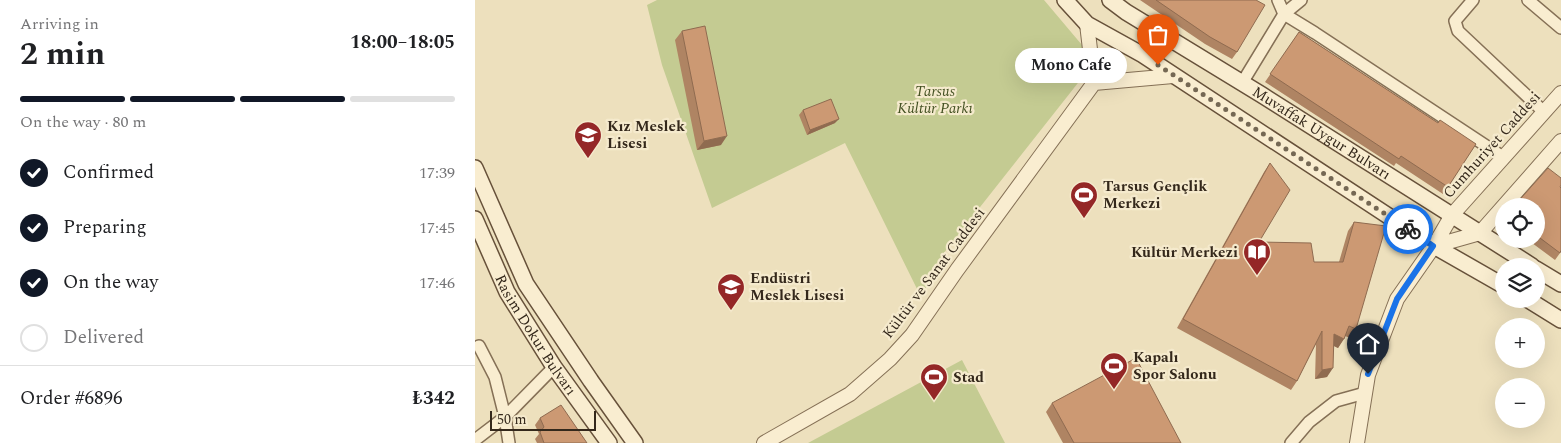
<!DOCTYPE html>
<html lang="en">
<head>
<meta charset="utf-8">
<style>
  :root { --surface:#fff; --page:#f2f2f2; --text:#202124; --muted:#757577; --line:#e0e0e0; --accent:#111827 }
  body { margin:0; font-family:Spectral,serif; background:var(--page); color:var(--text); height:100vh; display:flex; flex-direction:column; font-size:19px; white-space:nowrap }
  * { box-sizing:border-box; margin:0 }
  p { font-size:16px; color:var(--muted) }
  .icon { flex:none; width:28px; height:28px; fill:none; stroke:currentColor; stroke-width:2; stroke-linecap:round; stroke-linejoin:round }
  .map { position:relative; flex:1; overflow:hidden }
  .details { display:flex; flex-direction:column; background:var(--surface); width:475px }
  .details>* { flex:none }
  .controls { position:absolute; left:1020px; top:198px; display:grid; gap:10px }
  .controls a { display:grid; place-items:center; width:50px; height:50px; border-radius:50%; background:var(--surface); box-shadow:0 5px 20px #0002; font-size:25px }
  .scale { position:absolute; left:15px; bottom:12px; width:106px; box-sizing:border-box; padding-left:5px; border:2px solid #34281b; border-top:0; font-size:14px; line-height:18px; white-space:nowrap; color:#34281b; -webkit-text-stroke:4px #f5eacd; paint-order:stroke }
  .pin { position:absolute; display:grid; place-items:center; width:42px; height:42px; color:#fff; margin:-51px -21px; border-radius:50% 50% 50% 0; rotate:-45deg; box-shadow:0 0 5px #0007 }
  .pin .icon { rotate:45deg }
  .courier { position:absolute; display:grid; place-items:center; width:50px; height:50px; margin:-25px; border:4px solid #1a73e8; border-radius:50%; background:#fff; color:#222; box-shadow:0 1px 6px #0007 }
  .bubble { position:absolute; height:35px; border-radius:18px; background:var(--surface); box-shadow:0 5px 20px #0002; font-size:16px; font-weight:700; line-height:35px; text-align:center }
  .overview em { font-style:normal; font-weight:700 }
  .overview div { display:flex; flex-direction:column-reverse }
  .overview { display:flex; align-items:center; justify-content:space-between; height:85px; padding:0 20px }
  h1 { font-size:32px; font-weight:700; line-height:38px }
  .bar { display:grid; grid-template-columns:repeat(4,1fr); gap:8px 5px; align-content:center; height:60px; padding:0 20px }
  .bar i { height:6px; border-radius:4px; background:var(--line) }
  .bar .active { background:var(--accent) }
  .bar p { grid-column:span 4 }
  .line { display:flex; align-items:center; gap:12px; padding:0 20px; border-top:1px solid var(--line) }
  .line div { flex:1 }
  ol { padding:0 20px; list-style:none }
  li { display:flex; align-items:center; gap:15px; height:55px }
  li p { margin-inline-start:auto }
  li .icon { padding:5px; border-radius:50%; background:var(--accent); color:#fff; stroke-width:4 }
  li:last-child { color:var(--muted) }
  li i { width:28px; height:28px; border:2px solid var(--line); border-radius:50% }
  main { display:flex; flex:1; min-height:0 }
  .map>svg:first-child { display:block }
  .green { fill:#c4cb92 }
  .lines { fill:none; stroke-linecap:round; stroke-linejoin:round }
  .minor-casing { stroke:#857056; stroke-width:14 }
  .tertiary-casing { stroke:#857056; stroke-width:16 }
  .secondary-casing { stroke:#67513a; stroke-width:18 }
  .minor { stroke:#f9edd0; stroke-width:11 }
  .tertiary { stroke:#f9edd0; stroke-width:14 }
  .secondary { stroke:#f9edd0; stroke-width:15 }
  .wall { fill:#af8463 }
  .shaded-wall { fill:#8f6b50 }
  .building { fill:#cc9973; stroke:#8f6b50 }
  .done { stroke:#756854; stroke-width:5; stroke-dasharray:0 9 }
  .route { stroke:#1a73e8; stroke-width:6 }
  .labels { text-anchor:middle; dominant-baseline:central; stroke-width:4.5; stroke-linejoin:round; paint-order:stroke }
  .park-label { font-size:15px; font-style:italic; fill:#445122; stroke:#f5eacd }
  .poi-label { font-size:15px; font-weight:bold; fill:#34281b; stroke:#f5eacd; text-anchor:start }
  .street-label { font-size:15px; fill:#34281b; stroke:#f5eacd }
</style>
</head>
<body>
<main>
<section class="details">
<div class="overview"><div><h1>2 min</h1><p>Arriving in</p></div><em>18:00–18:05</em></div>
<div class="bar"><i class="active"></i><i class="active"></i><i class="active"></i><i></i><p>On the way · 80 m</p></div>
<ol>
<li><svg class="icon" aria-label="check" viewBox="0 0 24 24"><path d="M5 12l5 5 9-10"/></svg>Confirmed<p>17:39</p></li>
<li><svg class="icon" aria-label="check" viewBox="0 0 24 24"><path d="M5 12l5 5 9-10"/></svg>Preparing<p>17:45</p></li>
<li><svg class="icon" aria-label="check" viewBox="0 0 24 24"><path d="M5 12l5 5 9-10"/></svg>On the way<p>17:46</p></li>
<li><i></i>Delivered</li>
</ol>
<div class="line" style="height:65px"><div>Order #6896</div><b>₺342</b></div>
</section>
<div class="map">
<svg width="1086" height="443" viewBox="0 0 1086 443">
  <rect width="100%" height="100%" fill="#ede0bd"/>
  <path class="green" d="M 182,0 L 569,0 L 607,45 L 610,74 L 468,254 L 446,297 L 370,143 L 237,208 L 187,65 L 172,5 Z
    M 487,360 L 530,443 L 333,443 Z"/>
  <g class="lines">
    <g class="minor-casing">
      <path id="minor" d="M 803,0 L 809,14 L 840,33 L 1028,157
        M 998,0 L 980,21 L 983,31 L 1069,112
        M 1053,0 L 1086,28
        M 767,83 L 809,14 L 826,0
        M 4,346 L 20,377 L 30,417 L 34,443
        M 0,440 L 30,417 L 79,367
        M 816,443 L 834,422 L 861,401 L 890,393"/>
    </g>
    <g class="tertiary-casing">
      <path id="tertiary" d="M 612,24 L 619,83
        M 619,83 L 698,76
        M 959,246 L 1005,233 L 1086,141
        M 289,443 L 375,394 L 415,359 L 437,335 L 482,270 L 619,83
        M 882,443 L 893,375 L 922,299 L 959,246 L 977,215 L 1086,93"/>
    </g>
    <g class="secondary-casing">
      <g id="secondary">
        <path d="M 590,0 L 612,24 L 668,55 L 959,246 L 1029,286"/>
        <path id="s1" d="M 635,0 L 651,12 L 787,95 L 1057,266"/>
        <path d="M 0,168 L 51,284 L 116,381 L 160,443"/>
        <path id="s2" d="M 0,219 L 32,292 L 79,367 L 134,443"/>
        <path d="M 1061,269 L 1086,284"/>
        <path d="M 1052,299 L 1086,320"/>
      </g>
    </g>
    <use href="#minor" class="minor"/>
    <use href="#tertiary" class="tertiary"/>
    <use href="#secondary" class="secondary"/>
  </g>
  <path class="wall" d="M 665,0 L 781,0 L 762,52 L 757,59 L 730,44 Z
    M 207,31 L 246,145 L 222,150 L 200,40 Z
    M 824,32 L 963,123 L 1001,144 L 968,194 L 921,163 L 919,166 L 790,82 Z
    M 328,110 L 360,123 L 332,135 L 324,115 Z
    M 795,163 L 784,242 L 839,262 L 864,262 L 873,231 L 879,222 L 881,329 L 875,338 L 870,336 L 863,348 L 859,346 L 852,377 L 840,379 L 841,344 L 822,381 L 816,390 L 702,328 L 789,172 Z
    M 1085,187 L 1085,253 L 1080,260 L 1053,240 L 1054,239 L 1061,239 L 1061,206 Z
    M 577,403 L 706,443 L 588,443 L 571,412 Z
    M 65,418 L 112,443 L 62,443 L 60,439 L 64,434 L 60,425 Z"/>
  <path class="shaded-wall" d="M 364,119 L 360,123 L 332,135 L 335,130 Z
    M 252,136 L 246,145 L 222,150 L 229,141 Z
    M 859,334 L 869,339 L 863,348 L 853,343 Z
    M 858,368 L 852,377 L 840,379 L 847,370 Z"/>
  <path class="building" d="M 681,0 L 781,0 L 790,5 L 762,52 L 735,37 Z
    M 230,26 L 252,136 L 229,141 L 207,31 Z
    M 824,32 L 963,123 L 965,120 L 1001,144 L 973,187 L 926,156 L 924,159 L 795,74 Z
    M 356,99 L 364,119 L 335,130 L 328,110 Z
    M 795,163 L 815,190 L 784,242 L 836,243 L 839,262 L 868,262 L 879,222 L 911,226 L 881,329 L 874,326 L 869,339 L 859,334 L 858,368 L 847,370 L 847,331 L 822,381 L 708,319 Z
    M 1073,168 L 1086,178 L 1086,185 L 1085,187 L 1086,188 L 1086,250 L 1085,253 L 1061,235 L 1061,206 L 1039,206 Z
    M 661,358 L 706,443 L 599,443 L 577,403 Z
    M 86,405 L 112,443 L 69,443 L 65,432 L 69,427 L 65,418 Z"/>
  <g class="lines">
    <path class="done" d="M 683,65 L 933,229"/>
    <path class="route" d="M 893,374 L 922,299 L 958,246 L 933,229"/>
  </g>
  <defs>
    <g id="school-pin" transform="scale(1.4375)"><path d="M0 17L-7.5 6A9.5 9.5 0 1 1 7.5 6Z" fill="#942727" stroke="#f5eacd"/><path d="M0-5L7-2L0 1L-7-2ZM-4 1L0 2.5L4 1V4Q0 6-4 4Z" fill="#fff"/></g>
    <g id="stadium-pin" transform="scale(1.4375)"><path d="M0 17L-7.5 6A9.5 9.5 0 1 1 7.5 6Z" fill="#942727" stroke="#f5eacd"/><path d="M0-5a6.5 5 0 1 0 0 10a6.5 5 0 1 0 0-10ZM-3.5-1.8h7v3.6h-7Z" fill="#fff"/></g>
    <g id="library-pin" transform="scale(1.4375)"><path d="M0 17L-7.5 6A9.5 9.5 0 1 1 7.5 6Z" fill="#942727" stroke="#f5eacd"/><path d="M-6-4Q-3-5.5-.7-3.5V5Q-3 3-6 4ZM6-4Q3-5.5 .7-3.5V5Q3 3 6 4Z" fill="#fff"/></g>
  </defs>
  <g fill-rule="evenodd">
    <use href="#school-pin" x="113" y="135"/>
    <use href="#stadium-pin" x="609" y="195"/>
    <use href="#library-pin" x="782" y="252"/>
    <use href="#school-pin" x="256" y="287"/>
    <use href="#stadium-pin" x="639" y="366"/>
    <use href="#stadium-pin" x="459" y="377"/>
  </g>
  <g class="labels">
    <g class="park-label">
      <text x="460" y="91">Tarsus<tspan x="460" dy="17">Kültür Parkı</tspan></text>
    </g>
    <g class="poi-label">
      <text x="132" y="126">Kız Meslek<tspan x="132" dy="17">Lisesi</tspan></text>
      <text x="628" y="186">Tarsus Gençlik<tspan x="628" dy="17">Merkezi</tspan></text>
      <text x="763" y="252" text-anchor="end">Kültür Merkezi</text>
      <text x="275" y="278">Endüstri<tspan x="275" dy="17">Meslek Lisesi</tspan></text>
      <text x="658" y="357">Kapalı<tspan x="658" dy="17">Spor Salonu</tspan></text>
      <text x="478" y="377">Stad</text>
    </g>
    <g class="street-label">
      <text stroke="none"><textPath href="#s1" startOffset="250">Muvaffak Uygur Bulvarı</textPath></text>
      <text transform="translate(1017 145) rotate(-48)">Cumhuriyet Caddesi</text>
      <text transform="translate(459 273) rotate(-53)">Kültür ve Sanat Caddesi</text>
      <text stroke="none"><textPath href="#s2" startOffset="131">Rasim Dokur Bulvarı</textPath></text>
    </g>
  </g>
</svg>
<div class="controls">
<a><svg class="icon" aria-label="locate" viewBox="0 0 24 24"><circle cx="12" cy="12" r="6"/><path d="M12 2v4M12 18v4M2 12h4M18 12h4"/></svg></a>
<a><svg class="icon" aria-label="layers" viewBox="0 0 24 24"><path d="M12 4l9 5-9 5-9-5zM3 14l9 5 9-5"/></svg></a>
<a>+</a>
<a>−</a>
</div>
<div class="scale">50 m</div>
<div class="pin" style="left:683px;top:65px;background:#ea580c"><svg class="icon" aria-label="bag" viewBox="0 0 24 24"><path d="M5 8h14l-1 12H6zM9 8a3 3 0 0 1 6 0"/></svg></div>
<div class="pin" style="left:893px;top:374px;background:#1f2937"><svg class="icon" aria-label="home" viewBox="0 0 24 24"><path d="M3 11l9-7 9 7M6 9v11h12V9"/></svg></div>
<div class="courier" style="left:933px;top:229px"><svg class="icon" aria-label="bike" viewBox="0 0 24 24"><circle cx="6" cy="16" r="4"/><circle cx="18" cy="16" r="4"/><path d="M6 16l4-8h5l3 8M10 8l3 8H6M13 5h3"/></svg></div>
<div class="bubble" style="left:540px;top:48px;width:112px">Mono Cafe</div>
</div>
</main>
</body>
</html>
